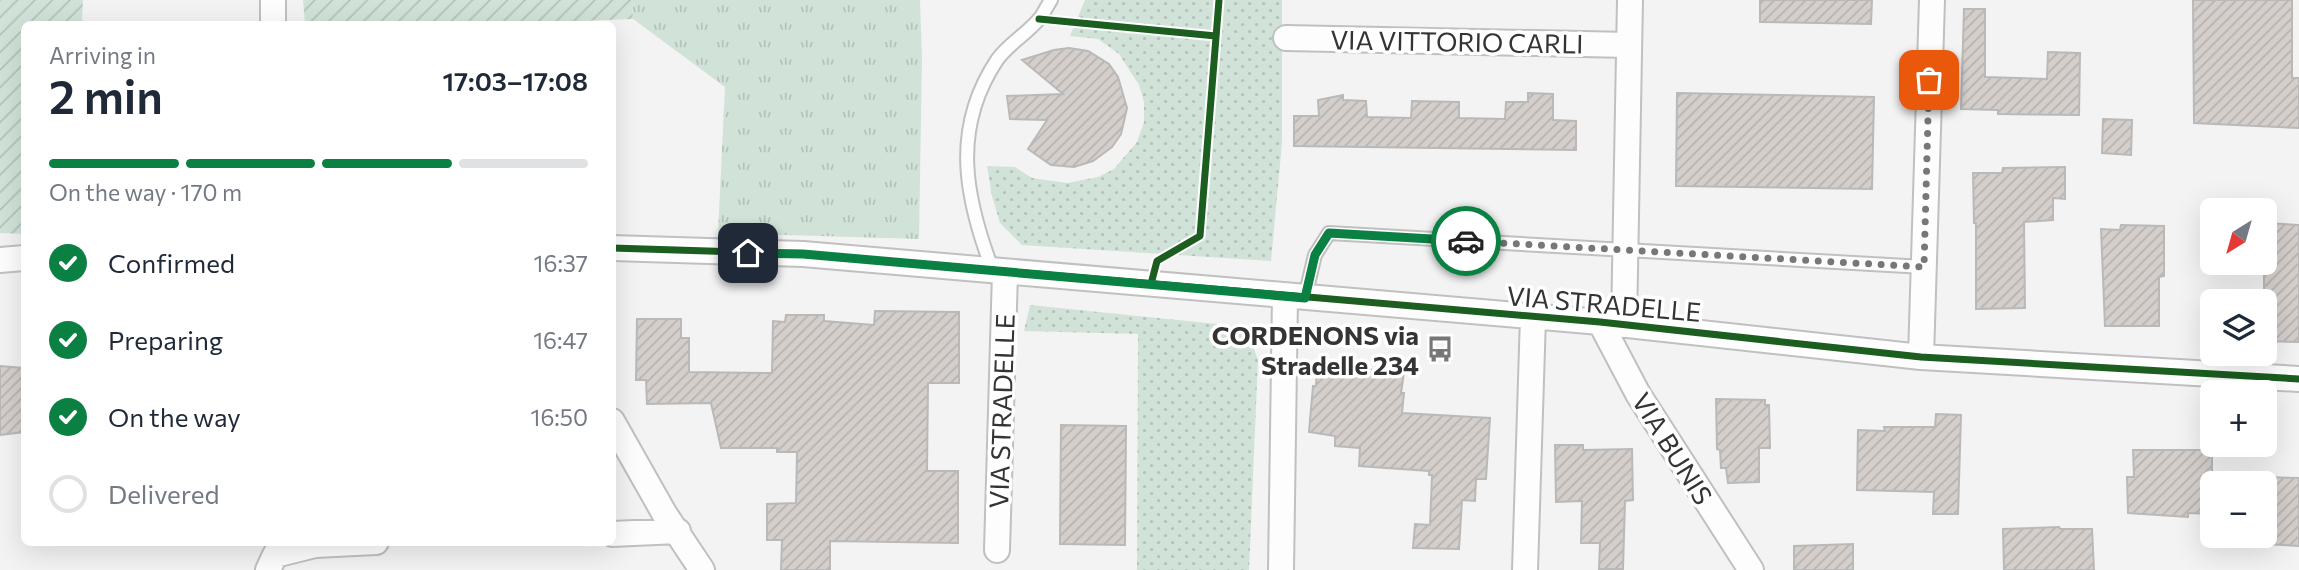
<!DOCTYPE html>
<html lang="en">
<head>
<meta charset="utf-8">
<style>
  :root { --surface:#fff; --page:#f2f2f3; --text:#1f2937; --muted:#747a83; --line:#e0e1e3; --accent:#0b8043 }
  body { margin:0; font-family:Commissioner,sans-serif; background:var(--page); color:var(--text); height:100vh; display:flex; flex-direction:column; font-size:26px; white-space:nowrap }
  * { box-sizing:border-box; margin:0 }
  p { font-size:23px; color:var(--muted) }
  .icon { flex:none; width:38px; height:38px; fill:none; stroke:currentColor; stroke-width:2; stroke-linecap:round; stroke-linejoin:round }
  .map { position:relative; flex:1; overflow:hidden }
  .side { position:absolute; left:21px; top:21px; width:595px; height:525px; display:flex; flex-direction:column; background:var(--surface); border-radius:10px; box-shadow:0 7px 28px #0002 }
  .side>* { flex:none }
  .needle { width:46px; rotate:217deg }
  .controls { position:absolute; left:2200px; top:198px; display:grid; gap:14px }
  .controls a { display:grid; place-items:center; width:77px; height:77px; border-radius:10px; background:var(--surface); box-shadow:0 7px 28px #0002; font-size:35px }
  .pin { position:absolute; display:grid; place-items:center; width:60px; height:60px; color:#fff; margin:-30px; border-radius:14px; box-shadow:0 4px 10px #0006 }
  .courier { position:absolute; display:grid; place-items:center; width:70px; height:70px; margin:-35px; border:5px solid #0b8043; border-radius:50%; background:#fff; color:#222; box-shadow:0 2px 9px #0007 }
  .overview em { font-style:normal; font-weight:600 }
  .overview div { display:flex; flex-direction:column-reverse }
  .overview { display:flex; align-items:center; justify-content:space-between; height:119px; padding:0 28px }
  h1 { font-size:46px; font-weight:600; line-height:52px }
  .bar { display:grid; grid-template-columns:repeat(4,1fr); gap:10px 7px; align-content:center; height:84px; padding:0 28px }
  .bar i { height:9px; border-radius:5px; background:var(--line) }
  .bar .selected { background:var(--accent) }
  .bar p { grid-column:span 4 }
  ol { padding:0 28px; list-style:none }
  li { display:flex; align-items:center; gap:21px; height:77px }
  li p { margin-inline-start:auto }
  li .icon { padding:7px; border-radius:50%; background:var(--accent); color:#fff; stroke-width:4 }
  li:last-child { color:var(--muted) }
  li i { width:38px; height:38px; border:4px solid var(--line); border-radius:50% }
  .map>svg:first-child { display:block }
  .grass { fill:url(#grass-tufts) }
  .park { fill:url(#park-dots) }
  .garden { fill:url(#garden-furrows) }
  .building { fill:url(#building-hatch); stroke:#b9b9b9; stroke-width:2 }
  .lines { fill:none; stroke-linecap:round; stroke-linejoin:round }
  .lane-casing { stroke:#c0c0c1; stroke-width:16 }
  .street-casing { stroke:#c0c0c1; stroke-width:28 }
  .lane { stroke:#fdfdfd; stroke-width:12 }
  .street { stroke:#fdfdfd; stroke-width:24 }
  .cycleway-casing { stroke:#fff; stroke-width:11 }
  .cycleway { stroke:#1b5e20; stroke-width:7 }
  .done { stroke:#777778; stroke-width:7; stroke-dasharray:0 12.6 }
  .route { stroke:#0b8043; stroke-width:9 }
  .labels { text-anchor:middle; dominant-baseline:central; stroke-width:7; stroke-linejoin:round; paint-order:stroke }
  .street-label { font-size:26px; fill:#343435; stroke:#fff }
  .poi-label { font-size:26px; font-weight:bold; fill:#343435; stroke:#fff; text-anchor:end }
</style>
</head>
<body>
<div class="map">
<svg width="2299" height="570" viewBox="0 0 2299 570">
  <defs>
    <pattern id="grass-tufts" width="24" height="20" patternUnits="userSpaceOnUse" patternTransform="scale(1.75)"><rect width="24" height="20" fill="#d1e3d8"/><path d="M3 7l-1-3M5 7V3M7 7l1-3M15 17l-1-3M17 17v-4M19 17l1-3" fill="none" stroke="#b4c3ba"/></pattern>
    <pattern id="park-dots" width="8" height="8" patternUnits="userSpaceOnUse" patternTransform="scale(1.75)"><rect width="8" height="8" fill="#d1e3d8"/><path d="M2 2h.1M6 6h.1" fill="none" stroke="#b4c3ba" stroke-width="1.8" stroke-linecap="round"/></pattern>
    <pattern id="garden-furrows" width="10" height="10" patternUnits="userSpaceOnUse" patternTransform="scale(1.75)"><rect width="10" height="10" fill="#d1e3d8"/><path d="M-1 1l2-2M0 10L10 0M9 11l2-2" fill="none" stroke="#b4c3ba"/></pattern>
    <pattern id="building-hatch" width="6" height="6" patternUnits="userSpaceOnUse" patternTransform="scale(1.75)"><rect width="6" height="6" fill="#d5cfcc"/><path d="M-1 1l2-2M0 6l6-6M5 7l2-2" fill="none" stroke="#b7b2b0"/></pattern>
  </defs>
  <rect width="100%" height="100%" fill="#f3f3f4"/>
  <path class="grass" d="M 632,0 L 920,0 L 922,57 L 919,239 L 718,233 L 725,87 L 633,19 Z"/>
  <path class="park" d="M 1085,0 L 1282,0 L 1282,143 L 1271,261 L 1022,245 L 1000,223 L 992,196 L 987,166 L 1015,167 L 1032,178 L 1067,183 L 1098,177 L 1114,169 L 1137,142 L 1144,122 L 1144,102 L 1139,85 L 1119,54 L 1098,39 L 1070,36 Z
    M 1030,305 L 1246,327 L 1258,360 L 1249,570 L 1137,570 L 1138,334 L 1024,331 Z"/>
  <path class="garden" d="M 0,0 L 83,0 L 82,24 L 24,24 L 24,234 L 0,233 Z
    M 303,0 L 632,0 L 633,19 L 502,24 L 305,24 Z"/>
  <path class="building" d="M 1760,0 L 1872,0 L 1871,24 L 1760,22 Z
    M 2193,0 L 2292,0 L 2292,78 L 2299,78 L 2299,128 L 2194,123 Z
    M 1964,9 L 1985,9 L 1985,77 L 2047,79 L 2048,52 L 2080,53 L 2079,115 L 1998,114 L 1998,110 L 1961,109 Z
    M 1069,48 L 1088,51 L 1109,64 L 1118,77 L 1127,108 L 1121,134 L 1112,147 L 1093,161 L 1074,167 L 1051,165 L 1028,149 L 1047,120 L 1010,119 L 1007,96 L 1063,94 L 1022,60 L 1054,50 Z
    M 1528,93 L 1553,94 L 1553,120 L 1576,121 L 1576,150 L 1294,146 L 1294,116 L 1319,116 L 1318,100 L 1343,95 L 1343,100 L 1366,101 L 1367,117 L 1411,118 L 1412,101 L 1459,102 L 1459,118 L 1505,119 L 1506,102 L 1528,102 Z
    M 1677,93 L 1874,97 L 1872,189 L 1676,186 Z
    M 2103,119 L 2132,120 L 2131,155 L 2102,153 Z
    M 2065,167 L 2065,199 L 2053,198 L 2053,220 L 2024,222 L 2025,308 L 1976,309 L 1976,223 L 1974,223 L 1973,173 L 2002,173 L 2003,168 Z
    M 2264,223 L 2299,225 L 2299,342 L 2264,341 Z
    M 2121,225 L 2164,226 L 2164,276 L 2159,277 L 2159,326 L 2105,326 L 2101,229 L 2120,230 Z
    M 875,311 L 959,312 L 959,383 L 928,383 L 927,471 L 958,471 L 958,543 L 830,541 L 830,570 L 781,570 L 782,540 L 767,540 L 767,504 L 796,503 L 797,452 L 777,452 L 777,448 L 721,448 L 711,403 L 647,404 L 646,380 L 636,380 L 637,319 L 681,319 L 681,338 L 689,338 L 689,372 L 772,373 L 773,321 L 785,322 L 786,315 L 824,315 L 824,321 L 874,325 Z
    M 0,366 L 23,368 L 24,432 L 0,435 Z
    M 1317,366 L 1404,372 L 1401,393 L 1404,393 L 1402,413 L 1490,418 L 1486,479 L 1476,479 L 1475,501 L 1462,500 L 1459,549 L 1413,548 L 1415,524 L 1430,525 L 1432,475 L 1429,475 L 1429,471 L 1359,466 L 1360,448 L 1335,446 L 1335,436 L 1309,432 L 1313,386 L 1316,386 Z
    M 1716,399 L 1765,400 L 1765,405 L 1769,405 L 1770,448 L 1759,448 L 1759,482 L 1728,483 L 1726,468 L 1721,468 L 1720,450 L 1717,449 Z
    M 1936,414 L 1961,415 L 1958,514 L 1933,514 L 1934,492 L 1857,490 L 1858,430 L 1885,431 L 1884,427 L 1935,427 Z
    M 1061,425 L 1126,426 L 1125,545 L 1060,544 Z
    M 1555,445 L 1583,445 L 1583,450 L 1632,449 L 1633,500 L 1625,501 L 1623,569 L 1599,569 L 1600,543 L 1581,543 L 1582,501 L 1556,502 Z
    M 2133,450 L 2212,450 L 2212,514 L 2188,513 L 2188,517 L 2128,513 L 2127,477 L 2134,477 Z
    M 2264,477 L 2299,478 L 2299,546 L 2264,544 Z
    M 2059,527 L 2060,529 L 2092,529 L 2094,570 L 2004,570 L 2003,529 Z
    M 1853,544 L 1853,570 L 1794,570 L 1794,546 Z"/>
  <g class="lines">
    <g class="lane-casing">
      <path id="lane" d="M 993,271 C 965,198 951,129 997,60 C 1008,44 1027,34 1040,18 C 1044,13 1047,6 1051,0
        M 1305,297 L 1315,255 L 1329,233 L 1924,267"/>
    </g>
    <g class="street-casing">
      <path id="street" d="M 273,0 L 273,24
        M 1286,38 L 1629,45
        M 612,248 L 803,254 L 1600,322 L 1921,357 L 2299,379
        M 0,260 L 24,258
        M 1600,322 L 1638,394 L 1751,570
        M 1624,325 L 1630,0
        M 1921,357 L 1932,0
        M 612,421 L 664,513 L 702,570
        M 612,534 L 678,531
        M 997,550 L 1005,272
        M 268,570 L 275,555 L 315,545 L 376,542
        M 1281,570 L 1285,296
        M 1525,570 L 1533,317"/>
    </g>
    <use href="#lane" class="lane"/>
    <use href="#street" class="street"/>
    <g class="cycleway-casing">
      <path id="cycleway" d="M 1039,19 L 1216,36
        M 612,248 L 803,254 L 1600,322 L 1921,357 L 2299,379
        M 1151,284 L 1157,261 L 1200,236 L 1219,0"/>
    </g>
    <use href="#cycleway" class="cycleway"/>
  </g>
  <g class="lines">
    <path class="done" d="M 1466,241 L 1924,267 L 1929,80"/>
    <path class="route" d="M 748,253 L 803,254 L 1305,298 L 1315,255 L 1329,233 L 1466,241"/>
  </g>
  <defs>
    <g id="bus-bare" transform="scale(2.1)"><path d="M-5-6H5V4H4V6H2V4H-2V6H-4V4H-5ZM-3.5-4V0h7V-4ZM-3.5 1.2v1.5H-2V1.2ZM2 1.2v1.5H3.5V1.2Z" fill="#777778" stroke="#fff" stroke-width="2.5" paint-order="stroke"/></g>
  </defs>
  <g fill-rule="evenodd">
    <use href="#bus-bare" x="1440" y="349"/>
  </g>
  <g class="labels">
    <g class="street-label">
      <text transform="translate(1457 41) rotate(1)">VIA VITTORIO CARLI</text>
      <text transform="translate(1604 303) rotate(5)">VIA STRADELLE</text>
      <text transform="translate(1001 411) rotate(-88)">VIA STRADELLE</text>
      <text transform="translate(1673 448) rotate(58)">VIA BUNIS</text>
    </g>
    <g class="poi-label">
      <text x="1419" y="334">CORDENONS via<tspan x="1419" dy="30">Stradelle 234</tspan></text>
    </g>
  </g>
</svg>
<div class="controls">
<a><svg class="needle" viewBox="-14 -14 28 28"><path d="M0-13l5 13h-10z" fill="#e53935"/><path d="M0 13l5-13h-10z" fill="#747a83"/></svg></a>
<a><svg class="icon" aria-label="layers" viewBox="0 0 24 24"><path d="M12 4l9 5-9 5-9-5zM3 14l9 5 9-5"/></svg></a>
<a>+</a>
<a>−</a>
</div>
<div class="pin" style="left:1929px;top:80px;background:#ea580c"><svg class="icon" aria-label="bag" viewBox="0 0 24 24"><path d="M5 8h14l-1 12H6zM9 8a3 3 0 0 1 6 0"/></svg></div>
<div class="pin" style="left:748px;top:253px;background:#1f2937"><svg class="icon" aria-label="home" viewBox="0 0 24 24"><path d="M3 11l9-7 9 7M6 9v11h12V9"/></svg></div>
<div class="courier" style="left:1466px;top:241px"><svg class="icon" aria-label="car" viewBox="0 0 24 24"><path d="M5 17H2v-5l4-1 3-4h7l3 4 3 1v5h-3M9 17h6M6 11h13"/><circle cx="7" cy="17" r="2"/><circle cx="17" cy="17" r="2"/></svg></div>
<section class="side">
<div class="overview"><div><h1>2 min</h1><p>Arriving in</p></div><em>17:03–17:08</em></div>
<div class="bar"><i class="selected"></i><i class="selected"></i><i class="selected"></i><i></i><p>On the way · 170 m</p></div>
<ol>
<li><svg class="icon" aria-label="check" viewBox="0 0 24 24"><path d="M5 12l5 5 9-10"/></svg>Confirmed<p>16:37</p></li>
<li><svg class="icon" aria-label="check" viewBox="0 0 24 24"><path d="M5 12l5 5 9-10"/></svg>Preparing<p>16:47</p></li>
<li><svg class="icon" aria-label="check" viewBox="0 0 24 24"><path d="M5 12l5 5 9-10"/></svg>On the way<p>16:50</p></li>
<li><i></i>Delivered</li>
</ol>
</section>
</div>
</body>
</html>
